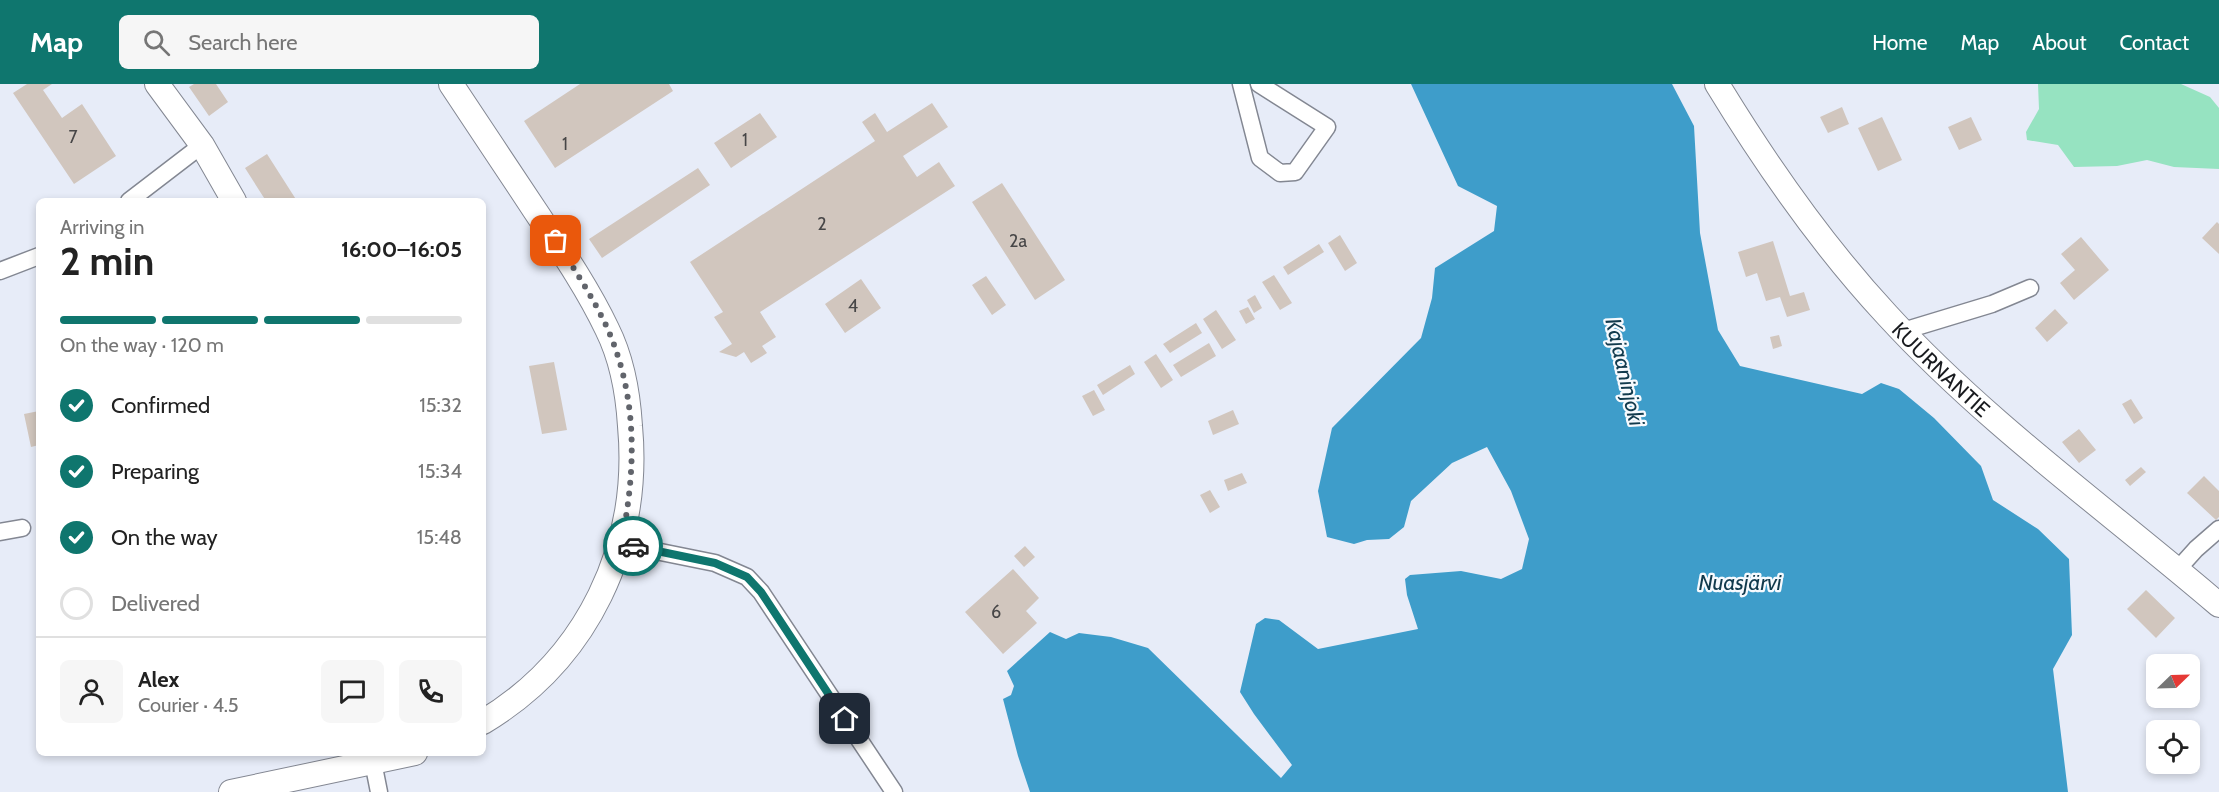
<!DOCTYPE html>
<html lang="en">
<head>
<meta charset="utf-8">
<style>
  :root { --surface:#fff; --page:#f6f6f6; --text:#222; --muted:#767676; --line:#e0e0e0; --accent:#0f766e }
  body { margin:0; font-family:Cabin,sans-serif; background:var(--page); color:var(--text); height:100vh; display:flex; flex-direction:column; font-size:22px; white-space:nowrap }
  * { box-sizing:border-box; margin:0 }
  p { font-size:20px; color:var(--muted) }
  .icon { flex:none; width:33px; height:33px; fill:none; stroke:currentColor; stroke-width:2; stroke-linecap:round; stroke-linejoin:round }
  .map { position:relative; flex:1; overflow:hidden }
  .sheet { position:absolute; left:36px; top:114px; width:450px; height:558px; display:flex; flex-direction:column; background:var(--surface); border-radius:9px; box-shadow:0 3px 9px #0003 }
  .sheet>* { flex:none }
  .needle { width:39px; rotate:67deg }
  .tools { position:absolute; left:2146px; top:570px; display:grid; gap:12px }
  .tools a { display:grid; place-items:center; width:54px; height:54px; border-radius:9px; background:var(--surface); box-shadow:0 3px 9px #0003; font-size:30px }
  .pin { position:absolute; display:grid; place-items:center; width:51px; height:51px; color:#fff; margin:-26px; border-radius:12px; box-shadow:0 3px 9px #0006 }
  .courier { position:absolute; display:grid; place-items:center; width:60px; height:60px; margin:-30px; border:4px solid #0f766e; border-radius:50%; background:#fff; color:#222; box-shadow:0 2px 8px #0007 }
  .summary em { font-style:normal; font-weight:700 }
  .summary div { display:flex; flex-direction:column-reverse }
  .summary { display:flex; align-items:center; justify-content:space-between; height:102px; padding:0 24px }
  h1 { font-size:39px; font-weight:700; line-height:45px }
  .bar { display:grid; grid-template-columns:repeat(4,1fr); gap:9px 6px; align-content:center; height:72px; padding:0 24px }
  .bar i { height:8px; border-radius:4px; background:var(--line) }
  .bar .on { background:var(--accent) }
  .bar p { grid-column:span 4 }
  .line { display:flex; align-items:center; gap:15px; padding:0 24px; border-top:2px solid var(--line) }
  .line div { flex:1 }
  .round { display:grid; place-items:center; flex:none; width:63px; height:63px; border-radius:9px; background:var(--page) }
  ol { padding:0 24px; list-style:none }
  li { display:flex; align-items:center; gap:18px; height:66px }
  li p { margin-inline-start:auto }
  li .icon { padding:6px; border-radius:50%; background:var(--accent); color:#fff; stroke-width:4 }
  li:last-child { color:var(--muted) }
  li i { width:33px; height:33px; border:3px solid var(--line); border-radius:50% }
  header { display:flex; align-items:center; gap:36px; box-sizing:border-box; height:84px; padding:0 30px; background:var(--accent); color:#fff }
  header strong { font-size:28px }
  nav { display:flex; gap:33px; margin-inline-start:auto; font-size:21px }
  .search { width:420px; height:54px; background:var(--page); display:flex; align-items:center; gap:15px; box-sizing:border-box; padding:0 21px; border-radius:9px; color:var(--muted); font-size:22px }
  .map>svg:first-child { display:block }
  .green { fill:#96e3c1 }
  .water { fill:#3e9dca }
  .building { fill:#d1c6be }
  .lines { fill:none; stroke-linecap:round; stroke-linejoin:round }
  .street-casing { stroke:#838792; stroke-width:19 }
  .secondary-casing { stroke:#838792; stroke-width:26 }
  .street { stroke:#fff; stroke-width:16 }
  .secondary { stroke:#fff; stroke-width:24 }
  .done { stroke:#61646b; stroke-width:6; stroke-dasharray:0 10.8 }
  .route { stroke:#0f766e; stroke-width:8 }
  .labels { text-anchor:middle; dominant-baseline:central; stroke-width:4.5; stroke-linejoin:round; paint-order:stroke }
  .number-label { font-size:18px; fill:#474647 }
  .street-label { font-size:21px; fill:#191b1f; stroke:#f7fafe }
  .water-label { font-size:22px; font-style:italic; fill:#113a4d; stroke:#f7fafe }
</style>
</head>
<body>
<header>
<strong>Map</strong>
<div class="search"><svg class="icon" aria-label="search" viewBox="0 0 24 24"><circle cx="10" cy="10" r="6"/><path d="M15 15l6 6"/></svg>Search here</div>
<nav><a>Home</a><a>Map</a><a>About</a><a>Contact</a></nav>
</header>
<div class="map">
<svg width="2219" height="708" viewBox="0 0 2219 708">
  <rect width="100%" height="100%" fill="#e7ecf8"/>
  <path class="green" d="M 2038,0 L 2181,0 L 2210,13 L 2219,24 L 2219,85 L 2174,83 L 2147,76 L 2117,82 L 2074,83 L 2058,61 L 2027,56 L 2026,48 L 2039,25 Z"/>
  <path class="water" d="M 1411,0 L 1672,0 L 1694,42 L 1700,149 L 1718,246 L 1740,282 L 1862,310 L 1881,299 L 1899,305 L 1934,334 L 1981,382 L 1993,416 L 2038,445 L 2069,475 L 2072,551 L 2053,585 L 2068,708 L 1030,708 L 1018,672 L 1003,615 L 1011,611 L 1014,602 L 1007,587 L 1050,548 L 1066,555 L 1079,549 L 1111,553 L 1148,564 L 1281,694 L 1292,681 L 1254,630 L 1240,608 L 1256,540 L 1265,534 L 1279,536 L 1318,565 L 1418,545 L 1407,511 L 1405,495 L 1410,491 L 1461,487 L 1501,495 L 1522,485 L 1529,455 L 1511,407 L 1487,363 L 1452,379 L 1411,417 L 1404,443 L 1389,455 L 1367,456 L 1354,460 L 1327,453 L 1318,407 L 1332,344 L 1421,254 L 1432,214 L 1435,184 L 1494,147 L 1497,122 L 1458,102 Z"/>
  <path class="building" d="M 27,0 L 52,0 L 43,6 L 62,34 L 82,20 L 116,72 L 74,100 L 13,9 Z
    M 194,0 L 216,0 L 228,18 L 209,32 L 189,3 Z
    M 580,0 L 669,0 L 673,7 L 555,84 L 524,37 Z
    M 932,19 L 948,43 L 903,72 L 917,93 L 939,78 L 955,102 L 760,228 L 776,253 L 762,262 L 767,269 L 751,279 L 744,268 L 736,273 L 719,268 L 732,260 L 714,233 L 723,228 L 690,178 L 875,57 L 862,38 L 875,29 L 887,48 Z
    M 1842,23 L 1849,40 L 1828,49 L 1820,33 Z
    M 760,29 L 777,53 L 731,84 L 714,59 Z
    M 1882,33 L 1902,76 L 1878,87 L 1858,44 Z
    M 1971,33 L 1982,56 L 1959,66 L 1948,43 Z
    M 267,70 L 297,117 L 266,117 L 245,84 Z
    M 698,84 L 710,101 L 602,174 L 589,155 Z
    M 1002,99 L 1065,196 L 1035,216 L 972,118 Z
    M 2217,138 L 2219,140 L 2219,170 L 2202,154 Z
    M 1340,151 L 1357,179 L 1345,187 L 1328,159 Z
    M 2081,153 L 2109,186 L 2074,216 L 2060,199 L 2075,186 L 2061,170 Z
    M 1773,157 L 1790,212 L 1804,208 L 1810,226 L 1787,233 L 1780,213 L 1766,217 L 1757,189 L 1746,193 L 1738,168 Z
    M 1319,160 L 1324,168 L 1288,191 L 1283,183 Z
    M 1274,191 L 1292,219 L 1280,226 L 1262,198 Z
    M 986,192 L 1006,221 L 992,231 L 972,201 Z
    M 861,195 L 881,224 L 845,249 L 825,220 Z
    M 1255,211 L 1262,224 L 1254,229 L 1247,216 Z
    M 1248,223 L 1255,235 L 1246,240 L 1239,227 Z
    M 2055,225 L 2068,239 L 2047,258 L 2035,244 Z
    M 1216,226 L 1236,256 L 1222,265 L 1203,235 Z
    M 1196,239 L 1202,249 L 1170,269 L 1163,260 Z
    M 1779,251 L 1782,262 L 1773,265 L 1770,253 Z
    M 1209,259 L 1216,272 L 1181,293 L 1173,281 Z
    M 1156,270 L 1173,296 L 1161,304 L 1144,278 Z
    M 554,278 L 567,346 L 542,350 L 529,282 Z
    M 1130,281 L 1135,290 L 1103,311 L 1097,301 Z
    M 1094,306 L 1105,326 L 1093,332 L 1082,312 Z
    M 2131,315 L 2143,334 L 2134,340 L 2122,320 Z
    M 1233,326 L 1239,340 L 1213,351 L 1208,337 Z
    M 39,327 L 39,361 L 31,363 L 24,330 Z
    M 2079,345 L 2096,366 L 2079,379 L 2062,358 Z
    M 2141,383 L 2146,388 L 2130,402 L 2125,396 Z
    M 1242,389 L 1247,399 L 1228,407 L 1224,396 Z
    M 2204,392 L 2219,407 L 2219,433 L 2216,436 L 2187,409 Z
    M 1210,406 L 1220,423 L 1210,429 L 1200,411 Z
    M 1025,462 L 1035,473 L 1024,483 L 1014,472 Z
    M 1013,485 L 1039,514 L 1026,527 L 1037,539 L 1003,570 L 965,528 Z
    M 2146,506 L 2175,534 L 2156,554 L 2127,525 Z"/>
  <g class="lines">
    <g class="street-casing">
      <path id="street" d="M 1241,0 L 1260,74 L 1280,89 L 1295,88 L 1327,43 L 1259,0
        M 129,117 L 202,61
        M 0,187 L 39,172
        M 1903,247 L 1992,220 L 2030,204
        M 0,448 L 22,444
        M 621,460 L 715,479 L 747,493 L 761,508 L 894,708
        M 2178,485 L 2196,465 L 2219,445
        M 373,678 L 379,708"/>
    </g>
    <g class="secondary-casing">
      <g id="secondary">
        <path d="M 157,0 L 202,61 L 234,117"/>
        <path d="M 451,0 C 479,42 506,83 534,125 C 560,164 587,203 607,245 C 622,275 628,309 630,342 C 641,462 588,575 483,638"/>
        <path id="s1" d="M 1717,0 C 1767,82 1821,160 1887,231 C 1986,339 2108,426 2219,521"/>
        <path d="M 231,708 L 415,669"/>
      </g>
    </g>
    <use href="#street" class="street"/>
    <use href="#secondary" class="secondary"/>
  </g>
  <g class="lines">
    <path class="done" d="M 556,157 C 573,183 596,218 609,248 C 638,317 636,387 621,460 L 633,462"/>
    <path class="route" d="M 633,462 L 715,479 L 747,493 L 761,508 L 845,635"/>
  </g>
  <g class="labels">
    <g class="number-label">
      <text x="73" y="53">7</text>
      <text x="745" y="56">1</text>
      <text x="565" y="60">1</text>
      <text x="822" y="140">2</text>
      <text x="1018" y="157">2a</text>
      <text x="853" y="222">4</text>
      <text x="996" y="528">6</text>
    </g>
    <g class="street-label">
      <text stroke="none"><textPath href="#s1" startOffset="364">KUURNANTIE</textPath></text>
    </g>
    <g class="water-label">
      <text transform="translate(1625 288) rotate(77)">Kajaaninjoki</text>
      <text x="1740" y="498">Nuasjärvi</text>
    </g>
  </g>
</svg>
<div class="tools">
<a><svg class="needle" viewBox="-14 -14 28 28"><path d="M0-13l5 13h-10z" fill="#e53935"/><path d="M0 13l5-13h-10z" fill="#767676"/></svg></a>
<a><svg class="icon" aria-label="locate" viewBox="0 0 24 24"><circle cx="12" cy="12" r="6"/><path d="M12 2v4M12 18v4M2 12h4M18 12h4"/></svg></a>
</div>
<div class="pin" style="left:556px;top:157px;background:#ea580c"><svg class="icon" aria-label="bag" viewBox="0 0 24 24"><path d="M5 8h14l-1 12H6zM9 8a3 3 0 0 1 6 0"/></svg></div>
<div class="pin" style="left:845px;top:635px;background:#1f2937"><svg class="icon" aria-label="home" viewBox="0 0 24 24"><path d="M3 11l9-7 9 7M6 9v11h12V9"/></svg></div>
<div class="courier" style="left:633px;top:462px"><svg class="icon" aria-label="car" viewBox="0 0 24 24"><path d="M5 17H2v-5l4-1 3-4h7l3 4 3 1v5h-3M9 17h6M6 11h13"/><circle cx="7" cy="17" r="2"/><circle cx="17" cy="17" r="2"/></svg></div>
<section class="sheet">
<div class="summary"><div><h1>2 min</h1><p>Arriving in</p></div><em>16:00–16:05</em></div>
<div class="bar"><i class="on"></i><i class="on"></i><i class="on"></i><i></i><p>On the way · 120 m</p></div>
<ol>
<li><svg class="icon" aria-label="check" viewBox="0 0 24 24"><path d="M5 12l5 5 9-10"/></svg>Confirmed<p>15:32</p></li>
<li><svg class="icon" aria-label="check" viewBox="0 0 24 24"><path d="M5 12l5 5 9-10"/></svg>Preparing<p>15:34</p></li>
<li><svg class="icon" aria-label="check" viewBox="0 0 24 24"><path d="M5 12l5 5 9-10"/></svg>On the way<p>15:48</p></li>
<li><i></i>Delivered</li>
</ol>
<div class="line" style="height:108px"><a class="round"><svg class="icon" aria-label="person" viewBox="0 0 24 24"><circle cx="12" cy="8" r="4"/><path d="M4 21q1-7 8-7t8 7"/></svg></a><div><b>Alex</b><p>Courier · 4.5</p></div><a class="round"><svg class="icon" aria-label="chat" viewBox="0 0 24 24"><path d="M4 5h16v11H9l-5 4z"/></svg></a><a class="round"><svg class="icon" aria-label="phone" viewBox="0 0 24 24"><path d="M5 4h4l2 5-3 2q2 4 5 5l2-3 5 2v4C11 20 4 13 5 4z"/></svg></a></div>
</section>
</div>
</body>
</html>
